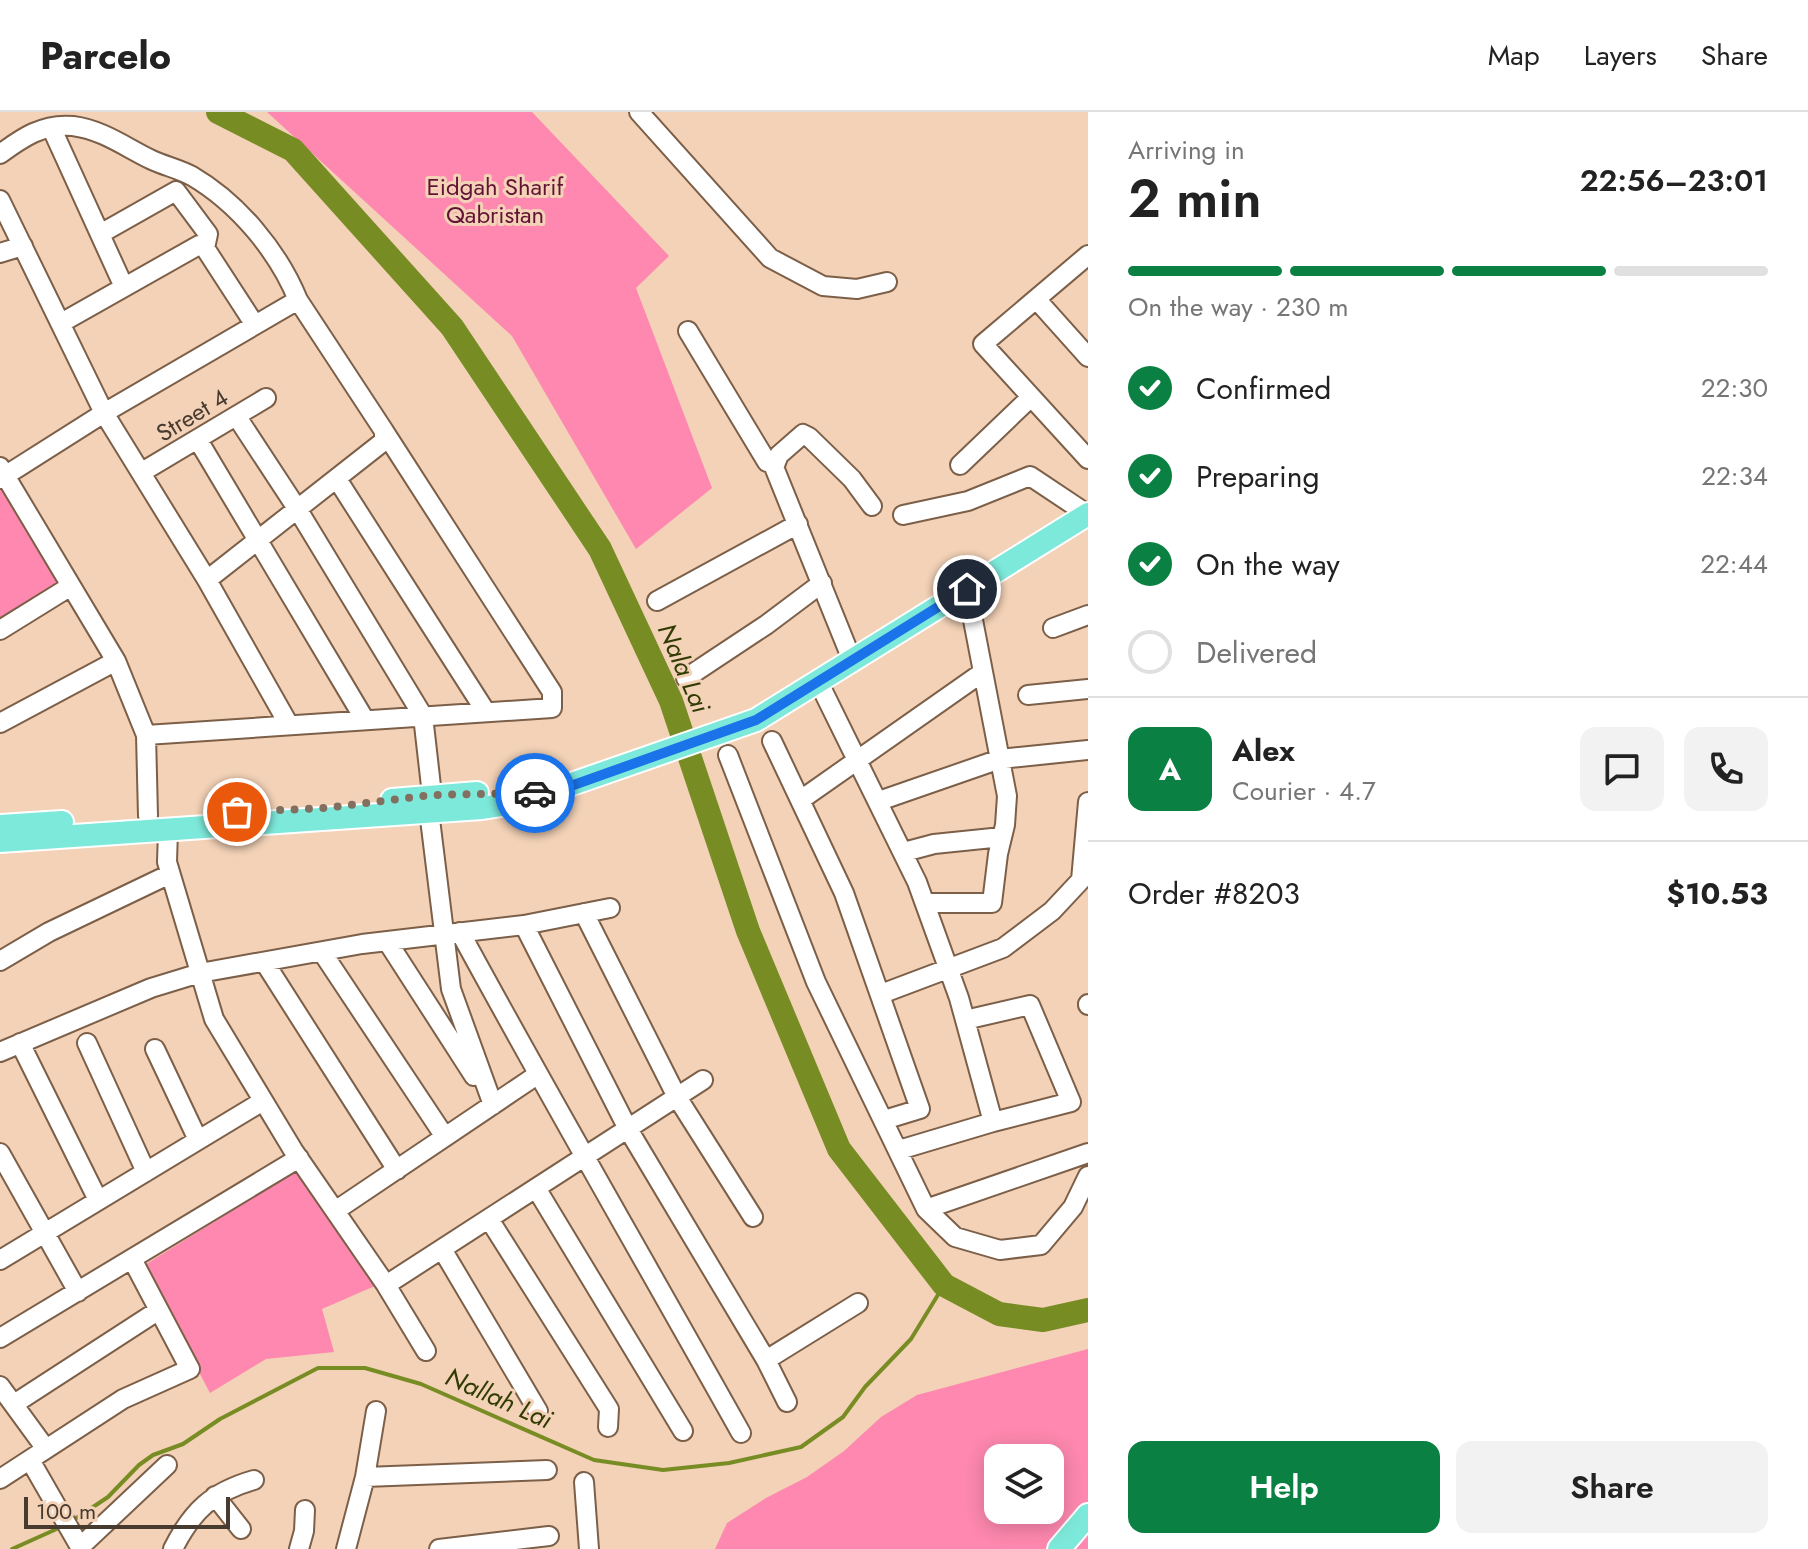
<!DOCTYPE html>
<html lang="en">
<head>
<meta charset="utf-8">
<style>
  :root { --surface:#fff; --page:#f2f2f2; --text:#222; --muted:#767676; --line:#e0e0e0; --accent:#0b8043 }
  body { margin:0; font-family:Jost,sans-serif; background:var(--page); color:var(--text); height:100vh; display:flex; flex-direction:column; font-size:30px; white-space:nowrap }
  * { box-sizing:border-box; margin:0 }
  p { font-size:26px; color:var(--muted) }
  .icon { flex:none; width:44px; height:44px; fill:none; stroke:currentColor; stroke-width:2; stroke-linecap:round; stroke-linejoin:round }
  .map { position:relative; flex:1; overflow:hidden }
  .drawer { display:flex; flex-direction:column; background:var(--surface); width:720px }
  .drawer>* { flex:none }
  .fabs { position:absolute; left:984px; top:1332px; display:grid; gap:16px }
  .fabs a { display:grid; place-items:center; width:80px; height:80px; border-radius:16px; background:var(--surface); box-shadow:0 4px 20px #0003; font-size:40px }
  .scale { position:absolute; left:24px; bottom:20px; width:206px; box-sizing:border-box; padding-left:8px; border:4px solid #473a2f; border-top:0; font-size:22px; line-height:28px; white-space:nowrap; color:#473a2f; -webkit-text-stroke:6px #f3d2b7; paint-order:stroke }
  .pin { position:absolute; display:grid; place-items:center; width:68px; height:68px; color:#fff; margin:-34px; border:4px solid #fff; border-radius:50%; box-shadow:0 2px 8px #0007 }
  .courier { position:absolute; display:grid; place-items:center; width:80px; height:80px; margin:-40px; border:6px solid #1a73e8; border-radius:50%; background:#fff; color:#222; box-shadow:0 2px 10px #0007 }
  .overview em { font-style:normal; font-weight:600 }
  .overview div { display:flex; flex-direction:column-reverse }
  .overview { display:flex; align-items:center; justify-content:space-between; height:136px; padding:0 40px }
  h1 { font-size:52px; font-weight:600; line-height:60px }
  .bar { display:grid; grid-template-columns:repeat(4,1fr); gap:12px 8px; align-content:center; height:96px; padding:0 40px }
  .bar i { height:10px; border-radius:6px; background:var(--line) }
  .bar .current { background:var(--accent) }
  .bar p { grid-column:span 4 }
  .line { display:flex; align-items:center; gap:20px; padding:0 40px; border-top:2px solid var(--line) }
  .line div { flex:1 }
  .round { display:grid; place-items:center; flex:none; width:84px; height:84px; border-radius:16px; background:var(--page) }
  ol { padding:0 40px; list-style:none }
  li { display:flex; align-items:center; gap:24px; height:88px }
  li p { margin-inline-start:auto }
  li .icon { padding:8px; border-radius:50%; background:var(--accent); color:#fff; stroke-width:4 }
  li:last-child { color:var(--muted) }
  li i { width:44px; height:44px; border:4px solid var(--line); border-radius:50% }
  .button { display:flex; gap:16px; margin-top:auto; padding:16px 40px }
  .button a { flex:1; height:92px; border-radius:16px; background:var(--accent); color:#fff; font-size:32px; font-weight:600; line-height:92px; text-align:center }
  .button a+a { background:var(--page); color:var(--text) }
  header { display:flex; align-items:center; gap:48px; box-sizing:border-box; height:112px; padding:0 40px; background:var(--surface); border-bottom:2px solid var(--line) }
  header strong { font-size:38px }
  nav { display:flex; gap:44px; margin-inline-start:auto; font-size:28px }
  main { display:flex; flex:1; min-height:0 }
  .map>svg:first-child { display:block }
  .green { fill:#fe88af; fill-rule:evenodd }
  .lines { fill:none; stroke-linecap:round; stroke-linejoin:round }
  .stream { stroke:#788c24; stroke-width:4 }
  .river { stroke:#788c24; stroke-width:24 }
  .minor-casing { stroke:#7c5f48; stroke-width:22 }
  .major-casing { stroke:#fff; stroke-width:26 }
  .minor { stroke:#fff; stroke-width:18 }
  .major { stroke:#7de9da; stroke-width:22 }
  .done { stroke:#836f5f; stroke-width:8; stroke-dasharray:0 14.4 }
  .route { stroke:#1a73e8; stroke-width:10 }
  .labels { text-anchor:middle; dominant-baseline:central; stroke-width:6; stroke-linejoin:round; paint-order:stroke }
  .park-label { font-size:24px; fill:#621335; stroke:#f3d2b7 }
  .street-label { font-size:24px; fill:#473a2f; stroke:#f3d2b7 }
  .water-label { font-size:26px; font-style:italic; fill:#313b03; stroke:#f3d2b7 }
</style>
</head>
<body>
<header>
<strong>Parcelo</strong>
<nav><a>Map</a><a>Layers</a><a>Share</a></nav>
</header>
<main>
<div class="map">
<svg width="1088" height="1437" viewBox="0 0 1088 1437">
  <rect width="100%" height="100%" fill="#f3d2b7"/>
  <path class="green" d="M 267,0 L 532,0 L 669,144 L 636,176 L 712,376 L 636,437 L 512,224 Z
    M 0,367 L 71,474 L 0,518 Z
    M 304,1054 L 384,1170 L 322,1197 L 334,1240 L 266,1247 L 210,1281 L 143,1154 Z
    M 1088,1237 L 1088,1437 L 715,1437 L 727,1411 L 766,1386 L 807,1365 L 844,1339 L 881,1305 L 917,1283 ZM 998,1346 L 1050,1346 L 1050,1398 L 998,1398 Z"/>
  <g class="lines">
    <path class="stream" d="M 72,1409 L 108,1385 L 139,1353 L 153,1343 L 183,1332 L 220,1307 L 318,1256 L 365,1256 L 421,1272 L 594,1348 L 663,1358 L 729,1351 L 801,1335 L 843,1305 L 865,1275 L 911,1227 L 944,1173
      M 12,1437 L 61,1415"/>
    <path class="river" d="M 218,0 L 293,38 L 452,215 L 600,437 L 671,589 L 748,819 L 839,1037 L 944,1173 L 999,1202 L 1043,1208 L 1088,1198"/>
    <g class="minor-casing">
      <path id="minor" d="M 639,0 L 770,146 L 823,174 L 857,177 L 887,170
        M 52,17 L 124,175
        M 0,42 C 22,26 43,11 73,14 C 103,18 125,35 152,48 C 165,54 179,57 192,64 C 238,91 278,139 298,188 L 384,319 L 384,329 L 207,468
        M 0,88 L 104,301 L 207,468 L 289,613
        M 100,122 L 176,79 L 208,122 L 205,136
        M 0,141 L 23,134
        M 1088,143 L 983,232 L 1088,347
        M 1037,188 L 1088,245
        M 61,211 L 199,133 L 205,136 L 255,213
        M 688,219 L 767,350 L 776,351
        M 237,305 L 298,398 L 423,604 L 432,683
        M 198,328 L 365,608
        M 960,353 L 1031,285
        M 0,355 L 116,549 L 146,623 L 148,704
        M 142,360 L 266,286
        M 0,367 L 104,301 L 298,188
        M 337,367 L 486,600
        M 903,403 L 968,389 L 1030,364 L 1087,402
        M 657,489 L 798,412
        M 1053,516 L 1088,503
        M 0,518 L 71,474
        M 852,548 L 774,355 L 779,343 L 803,322 L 809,325 L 852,367 L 872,394
        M 686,566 L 766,513 L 822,471
        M 818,569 L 917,770 L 959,886 L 993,1010 L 899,1038
        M 1028,583 L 1088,577
        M 0,611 L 116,549
        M 146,623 L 552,596 L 552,580 L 384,319
        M 772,629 L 844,781 L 920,997 L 884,1008
        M 728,643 L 816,870 L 926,1097 L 955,1125 L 1000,1138 L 1041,1133 L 1073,1095 L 1088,1064
        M 802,687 L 983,560
        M 879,689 L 1000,647 L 1088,638
        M 429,699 L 451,877 L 493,993
        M 168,718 L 167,750 L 214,907 L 293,1038 L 386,1173 L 426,1239
        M 904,740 L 934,732 L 1002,725
        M 925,791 L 992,791 L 998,742 L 1005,713 L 1007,684 L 967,477
        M 584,801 L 677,985 L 753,1105
        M 524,813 L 628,1017 L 766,1248 L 787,1290
        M 460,820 C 551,988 647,1153 741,1321
        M 387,829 L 474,964
        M 322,840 L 445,1025
        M 0,849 L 49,820 L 170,762
        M 265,851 L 397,1058
        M 881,882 L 1003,836 L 1052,799 L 1081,768 L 1088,690
        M 1088,892 L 1088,893
        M 965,908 L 1030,893 L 1071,990 L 993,1010
        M 20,931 L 98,1088
        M 87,931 L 146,1060
        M 155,937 L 198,1028
        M 0,940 L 151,876 L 200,861 L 362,832 L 524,813 L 610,796
        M 0,1041 L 78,1180
        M 536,1076 L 683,1319
        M 926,1097 L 1088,1041
        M 335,1099 L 537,963
        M 489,1107 L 609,1297 L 608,1315
        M 442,1137 L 538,1299
        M 0,1148 L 263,989
        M 386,1173 L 703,968
        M 0,1226 L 299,1046
        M 766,1248 L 858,1191
        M 0,1274 L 46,1337
        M 14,1292 L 159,1198
        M 30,1348 L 80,1435 L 167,1353
        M 365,1365 L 547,1358
        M 0,1367 L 123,1287 L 190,1257 L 132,1147
        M 584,1370 L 589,1437
        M 215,1384 L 241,1417
        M 173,1437 C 192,1399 212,1380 254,1368
        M 299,1437 L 304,1419 L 305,1398
        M 346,1437 L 365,1365 L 376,1299
        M 439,1437 L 549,1424"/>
    </g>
    <g class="major-casing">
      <path id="major" d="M 392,688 L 477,681
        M 0,714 L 62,710
        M 0,729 L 482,696 L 520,690 L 756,608 L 1088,402
        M 1059,1437 L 1088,1403"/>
    </g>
    <use href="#minor" class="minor"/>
    <use href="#major" class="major"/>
  </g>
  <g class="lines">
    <path class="done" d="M 237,700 L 326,696 L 432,683 L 535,681"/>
    <path class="route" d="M 535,681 L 568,675 L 756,608 L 967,477"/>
  </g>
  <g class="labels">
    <g class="park-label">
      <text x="495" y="74">Eidgah Sharif<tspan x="495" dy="28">Qabristan</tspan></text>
    </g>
    <g class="street-label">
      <text transform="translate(192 303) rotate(-31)">Street 4</text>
    </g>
    <g class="water-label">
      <text transform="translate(684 556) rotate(67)">Nala Lai</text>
      <text transform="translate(499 1286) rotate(24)">Nallah Lai</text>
    </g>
  </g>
</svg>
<div class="fabs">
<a><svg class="icon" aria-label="layers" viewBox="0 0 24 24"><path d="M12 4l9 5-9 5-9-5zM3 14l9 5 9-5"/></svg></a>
</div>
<div class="scale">100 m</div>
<div class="pin" style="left:237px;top:700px;background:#ea580c"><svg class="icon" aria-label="bag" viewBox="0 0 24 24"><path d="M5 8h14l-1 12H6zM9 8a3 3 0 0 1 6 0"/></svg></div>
<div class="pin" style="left:967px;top:477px;background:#1f2937"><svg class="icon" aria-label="home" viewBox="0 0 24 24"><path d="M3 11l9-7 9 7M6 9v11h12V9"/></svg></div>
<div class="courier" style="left:535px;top:681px"><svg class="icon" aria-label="car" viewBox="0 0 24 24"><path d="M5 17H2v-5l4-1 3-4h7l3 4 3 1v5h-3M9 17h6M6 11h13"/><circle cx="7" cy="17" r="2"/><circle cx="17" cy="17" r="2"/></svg></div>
</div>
<section class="drawer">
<div class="overview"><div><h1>2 min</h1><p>Arriving in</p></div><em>22:56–23:01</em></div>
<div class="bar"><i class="current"></i><i class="current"></i><i class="current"></i><i></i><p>On the way · 230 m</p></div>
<ol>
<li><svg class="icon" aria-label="check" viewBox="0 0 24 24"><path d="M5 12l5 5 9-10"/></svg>Confirmed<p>22:30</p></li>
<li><svg class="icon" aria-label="check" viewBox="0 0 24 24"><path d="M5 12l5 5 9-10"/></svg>Preparing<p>22:34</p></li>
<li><svg class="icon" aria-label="check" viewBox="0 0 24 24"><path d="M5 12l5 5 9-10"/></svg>On the way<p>22:44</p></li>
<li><i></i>Delivered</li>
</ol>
<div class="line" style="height:144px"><b class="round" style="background:var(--accent);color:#fff">A</b><div><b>Alex</b><p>Courier · 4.7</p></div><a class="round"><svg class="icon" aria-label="chat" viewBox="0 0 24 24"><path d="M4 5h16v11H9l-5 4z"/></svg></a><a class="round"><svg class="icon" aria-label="phone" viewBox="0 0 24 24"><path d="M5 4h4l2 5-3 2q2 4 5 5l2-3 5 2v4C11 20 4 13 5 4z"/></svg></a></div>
<div class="line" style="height:104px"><div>Order #8203</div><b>$10.53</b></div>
<div class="button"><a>Help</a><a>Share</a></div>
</section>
</main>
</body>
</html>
